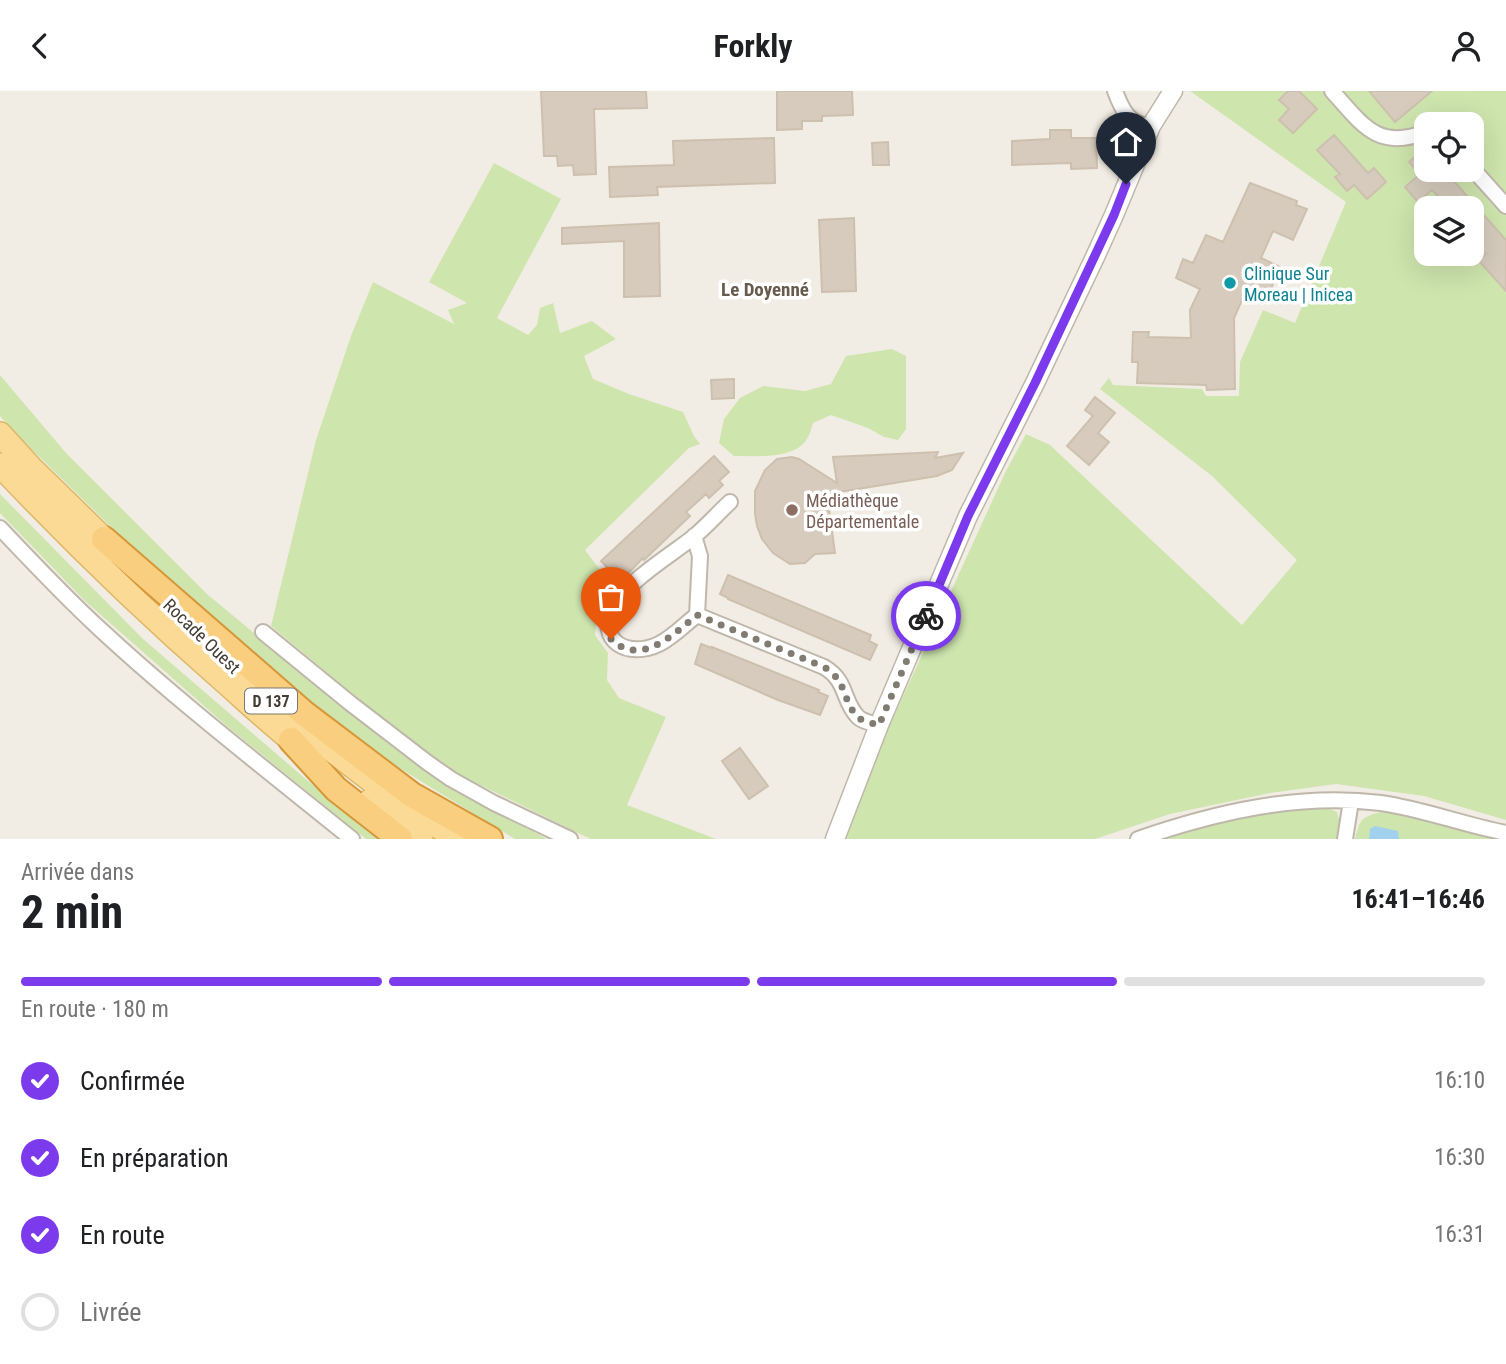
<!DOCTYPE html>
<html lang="fr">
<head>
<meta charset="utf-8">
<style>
  :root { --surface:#fff; --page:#f2f2f2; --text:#202124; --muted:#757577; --line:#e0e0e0; --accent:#7c3aed }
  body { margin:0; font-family:"Roboto Condensed",sans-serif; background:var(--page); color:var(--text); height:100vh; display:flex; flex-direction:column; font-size:26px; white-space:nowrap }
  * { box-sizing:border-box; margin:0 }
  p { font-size:23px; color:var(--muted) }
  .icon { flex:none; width:38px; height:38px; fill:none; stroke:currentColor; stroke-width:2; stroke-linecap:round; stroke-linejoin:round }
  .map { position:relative; height:748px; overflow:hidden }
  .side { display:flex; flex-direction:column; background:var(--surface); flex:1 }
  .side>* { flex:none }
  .fabs { position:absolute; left:1414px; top:21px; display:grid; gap:14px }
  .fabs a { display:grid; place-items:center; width:70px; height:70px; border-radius:14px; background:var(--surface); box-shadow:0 7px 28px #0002; font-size:35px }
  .pin { position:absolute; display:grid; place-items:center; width:60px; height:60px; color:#fff; margin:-72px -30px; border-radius:50% 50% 50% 0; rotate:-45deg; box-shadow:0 0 7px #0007 }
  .pin .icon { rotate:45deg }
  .courier { position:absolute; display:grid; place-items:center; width:70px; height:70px; margin:-35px; border:5px solid #7c3aed; border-radius:50%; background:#fff; color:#222; box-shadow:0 2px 9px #0007 }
  .summary em { font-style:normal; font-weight:700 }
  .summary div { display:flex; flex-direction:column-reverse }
  .summary { display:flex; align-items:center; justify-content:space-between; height:119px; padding:0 21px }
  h1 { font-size:46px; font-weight:700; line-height:52px }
  .bar { display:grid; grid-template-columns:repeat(4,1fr); gap:10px 7px; align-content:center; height:84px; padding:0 21px }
  .bar i { height:9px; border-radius:5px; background:var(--line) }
  .bar .selected { background:var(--accent) }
  .bar p { grid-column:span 4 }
  ol { padding:0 21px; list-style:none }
  li { display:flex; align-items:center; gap:21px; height:77px }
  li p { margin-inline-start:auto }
  li .icon { padding:7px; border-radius:50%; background:var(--accent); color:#fff; stroke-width:4 }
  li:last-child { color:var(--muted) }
  li i { width:38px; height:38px; border:4px solid var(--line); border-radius:50% }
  header { display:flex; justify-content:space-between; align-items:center; height:91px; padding:0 21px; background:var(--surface); font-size:32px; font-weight:700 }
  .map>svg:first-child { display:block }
  .green { fill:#cee5ae; fill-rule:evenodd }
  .water { fill:#a2d1ed }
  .building { fill:#d6cbbd; stroke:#cdc0ae; stroke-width:2 }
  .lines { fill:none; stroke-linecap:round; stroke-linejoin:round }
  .minor-casing { stroke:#c0b7ab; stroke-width:18 }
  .tertiary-casing { stroke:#c0b7ab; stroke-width:21 }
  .primary-casing { stroke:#dfb665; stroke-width:26 }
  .trunk-casing { stroke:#d79739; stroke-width:28 }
  .minor { stroke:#fff; stroke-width:14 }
  .tertiary { stroke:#fff; stroke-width:18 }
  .primary { stroke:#fada95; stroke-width:23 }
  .trunk { stroke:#f9ce7f; stroke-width:24 }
  .done { stroke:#817b72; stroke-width:7; stroke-dasharray:0 12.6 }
  .route { stroke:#7c3aed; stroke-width:9 }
  .culture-dot { fill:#0f9aa8; stroke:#fff; stroke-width:2.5 }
  .education-dot { fill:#8d6e63; stroke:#fff; stroke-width:2.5 }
  .labels { text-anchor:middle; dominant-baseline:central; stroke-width:7; stroke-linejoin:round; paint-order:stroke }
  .shield { fill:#fff; stroke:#7c7772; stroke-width:2 }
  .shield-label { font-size:16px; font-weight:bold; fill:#443d35 }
  .culture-label { font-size:18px; fill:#0d838f; stroke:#fff; text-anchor:start }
  .education-label { font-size:18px; fill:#785e54; stroke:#fff; text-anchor:start }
  .street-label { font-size:18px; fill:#443d35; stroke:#fff }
  .neighbourhood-label { font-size:19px; font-weight:bold; fill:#665b4c; stroke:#fff }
</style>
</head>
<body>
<header><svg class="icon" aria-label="back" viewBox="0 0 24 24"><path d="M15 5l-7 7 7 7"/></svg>Forkly<svg class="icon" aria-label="person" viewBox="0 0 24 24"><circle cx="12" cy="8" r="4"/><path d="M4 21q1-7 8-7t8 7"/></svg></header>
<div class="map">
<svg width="1506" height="748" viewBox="0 0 1506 748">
  <rect width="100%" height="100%" fill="#f2ede4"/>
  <path class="green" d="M 1190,0 L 1506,0 L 1506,729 L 1424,705 L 1336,693 L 1270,702 L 1170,723 L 1095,748 L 845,748 L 873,671 L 1005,382 L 1026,343 L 1050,354 L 1242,534 L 1297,469 L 1212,385 L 1100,298 L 1109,287 L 1113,294 L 1202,298 L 1206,305 L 1239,305 L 1240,271 L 1263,219 L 1295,232 L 1346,111 ZM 1426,33 L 1472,33 L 1472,79 L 1426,79 ZM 1426,117 L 1472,117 L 1472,163 L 1426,163 Z
    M 494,72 L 561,108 L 497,227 L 528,244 L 537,234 L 540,217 L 553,212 L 560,242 L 592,230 L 616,248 L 584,265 L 593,288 L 629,303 L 683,321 L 694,345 L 700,353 L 689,357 L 585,459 L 613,496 L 597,521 L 595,544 L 608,562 L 607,589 L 619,607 L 666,626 L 627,714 L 716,748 L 591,748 L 578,742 L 460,684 L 387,632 L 271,535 L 316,349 L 351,245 L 373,191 L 454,233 L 448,219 L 467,212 L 429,191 Z
    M 892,258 L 906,265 L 906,338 L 898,349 L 884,346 L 868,337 L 831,324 L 813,332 C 811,338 809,347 804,352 C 790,368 754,365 734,365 L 719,352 L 724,328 L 740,307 L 763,295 L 805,300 L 831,293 L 846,265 Z
    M 0,284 L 66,362 L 207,503 L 351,623 L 453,698 L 547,748 L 515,748 L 349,646 L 194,517 L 15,342 L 0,325 Z
    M 0,403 L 143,548 L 308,690 L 385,748 L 366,748 L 228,636 L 85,510 L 0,422 Z
    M 1328,717 L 1337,721 L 1340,732 L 1337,748 L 1162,748 L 1263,720 Z
    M 1381,721 L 1395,723 L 1503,748 L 1355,748 C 1360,729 1360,726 1381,721 Z"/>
  <path class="water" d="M 1375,735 L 1398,740 L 1399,748 L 1369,748 L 1370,738 Z"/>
  <path class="building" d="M 541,0 L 646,0 L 647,17 L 594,18 L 596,83 L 574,84 L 573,74 L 558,75 L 557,65 L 544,65 Z
    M 777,0 L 852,0 L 853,24 L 822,25 L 822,30 L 802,30 L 802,38 L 777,39 Z
    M 1288,0 L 1299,0 L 1317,18 L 1293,42 L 1279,29 L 1289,18 L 1279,9 Z
    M 1369,0 L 1432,0 L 1395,31 Z
    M 1050,39 L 1071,39 L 1071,47 L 1096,47 L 1097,77 L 1071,78 L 1071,72 L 1012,74 L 1012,50 L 1050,48 Z
    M 1334,44 L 1368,82 L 1374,77 L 1386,91 L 1367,108 L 1354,94 L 1347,100 L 1335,86 L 1340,83 L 1317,59 Z
    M 774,47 L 775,92 L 657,96 L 658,104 L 610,106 L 609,76 L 674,74 L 673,50 Z
    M 888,51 L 889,74 L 873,74 L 872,52 Z
    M 1426,56 L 1426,79 L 1444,79 L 1506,149 L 1506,200 L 1479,170 L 1486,163 L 1472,147 L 1472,117 L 1449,117 L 1432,99 L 1418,111 L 1405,96 L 1420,83 L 1409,71 Z
    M 1250,92 L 1297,110 L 1296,114 L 1307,118 L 1293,149 L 1273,140 L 1261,167 L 1280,176 L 1266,210 L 1246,200 L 1234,227 L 1235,298 L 1207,299 L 1206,294 L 1137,292 L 1138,271 L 1132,271 L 1133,241 L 1149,241 L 1148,246 L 1191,247 L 1190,219 L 1200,198 L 1176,187 L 1183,168 L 1193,172 L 1206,144 L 1223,151 Z
    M 854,127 L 856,200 L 822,201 L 819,129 Z
    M 659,132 L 660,205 L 624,206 L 624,150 L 562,153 L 562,137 Z
    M 734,288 L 734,307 L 712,308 L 711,289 Z
    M 1095,306 L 1115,322 L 1098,342 L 1109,351 L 1089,374 L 1067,355 L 1093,325 L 1085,319 Z
    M 938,361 L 935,367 L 963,362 L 952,379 L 937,385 L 827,403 L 835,462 L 815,463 L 805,472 L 790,473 L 773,462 L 762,448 L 757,435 L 755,423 L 755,400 L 765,379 L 777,368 L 792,366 L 799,368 L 837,392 L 833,366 Z
    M 714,365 L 729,381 L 719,390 L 723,394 L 709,407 L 706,403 L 686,421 L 690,425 L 644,469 L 643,467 L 618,493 L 606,480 L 609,478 L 601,470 Z
    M 728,484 L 871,544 L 869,550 L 877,554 L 870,569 L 728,508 L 728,507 L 720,503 Z
    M 701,553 L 712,557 L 712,556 L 819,599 L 818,601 L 828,605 L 820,624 L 778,609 L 695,573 Z
    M 740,657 L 768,695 L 749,708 L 722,670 Z"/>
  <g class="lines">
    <g class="minor-casing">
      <path id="minor" d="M 1115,0 C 1122,19 1129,34 1151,35
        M 1332,0 C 1362,33 1377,60 1426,41
        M 1472,77 L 1506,115
        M 730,411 C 717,423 705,437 691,448 C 669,465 628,490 614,515 C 595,550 628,568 659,553 C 673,546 685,533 697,524 L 824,576 C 848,590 842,610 858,626 C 863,631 872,632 879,634
        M 0,437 C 33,472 66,507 101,539 C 181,613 268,680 352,748
        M 694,445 L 700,465 L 697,524
        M 263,541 L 350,612 L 428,672 L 451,688 L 494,712 L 570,748
        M 1138,748 C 1216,721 1298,702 1381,712 C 1423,718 1464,734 1506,742
        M 1345,748 L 1351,710"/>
    </g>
    <g class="tertiary-casing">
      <path id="tertiary" d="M 835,748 L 879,634 L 968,425 L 1035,292 L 1095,166 L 1114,124 L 1151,35 L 1173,0"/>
    </g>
    <g class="primary-casing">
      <path id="primary" d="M 0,343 L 31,377 L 116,460
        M 0,374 C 71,449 144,520 222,588 C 247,610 272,634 298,654
        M 246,587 L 295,631 L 380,696 L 457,748
        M 370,710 L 421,748"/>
    </g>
    <g class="trunk-casing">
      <path id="trunk" d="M 104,448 L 305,623 L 412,704 L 490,748
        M 291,649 L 336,698 L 400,748"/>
    </g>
    <use href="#minor" class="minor"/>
    <use href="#tertiary" class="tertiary"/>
    <use href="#primary" class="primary"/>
    <use href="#trunk" class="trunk"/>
  </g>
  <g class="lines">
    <path class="done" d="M 611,548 C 640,577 674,543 697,524 L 824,576 C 848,590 842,611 858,626 C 863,631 872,632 879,634 L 926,525"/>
    <path class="route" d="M 926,525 L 968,425 L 1035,292 L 1114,124 L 1126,93"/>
  </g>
  <circle class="culture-dot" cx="1230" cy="192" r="7"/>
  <circle class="education-dot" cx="792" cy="419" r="7"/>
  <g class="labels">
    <rect class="shield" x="245" y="597.5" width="52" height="25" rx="5"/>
    <g class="shield-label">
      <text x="271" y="610">D 137</text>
    </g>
    <g class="culture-label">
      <text x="1244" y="182">Clinique Sur<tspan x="1244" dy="21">Moreau | Inicea</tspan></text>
    </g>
    <g class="education-label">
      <text x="806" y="409">Médiathèque<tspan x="806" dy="21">Départementale</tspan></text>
    </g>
    <g class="street-label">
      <text transform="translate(202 545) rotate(44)">Rocade Ouest</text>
    </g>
    <g class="neighbourhood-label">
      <text x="765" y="198">Le Doyenné</text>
    </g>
  </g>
</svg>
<div class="fabs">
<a><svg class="icon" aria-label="locate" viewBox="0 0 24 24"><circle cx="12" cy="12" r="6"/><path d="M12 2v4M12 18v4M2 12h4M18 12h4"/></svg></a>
<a><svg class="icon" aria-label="layers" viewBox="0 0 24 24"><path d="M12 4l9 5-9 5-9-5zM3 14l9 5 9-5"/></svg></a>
</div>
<div class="pin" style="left:611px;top:548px;background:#ea580c"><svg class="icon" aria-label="bag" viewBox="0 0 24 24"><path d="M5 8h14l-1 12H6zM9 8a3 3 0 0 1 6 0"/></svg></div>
<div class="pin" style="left:1126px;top:93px;background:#1f2937"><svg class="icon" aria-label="home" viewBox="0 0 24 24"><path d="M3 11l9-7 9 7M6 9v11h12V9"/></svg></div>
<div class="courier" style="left:926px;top:525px"><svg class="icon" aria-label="bike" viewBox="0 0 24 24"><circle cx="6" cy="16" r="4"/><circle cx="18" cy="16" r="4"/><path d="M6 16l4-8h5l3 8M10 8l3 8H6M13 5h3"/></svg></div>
</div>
<section class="side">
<div class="summary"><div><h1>2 min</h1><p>Arrivée dans</p></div><em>16:41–16:46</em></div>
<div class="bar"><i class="selected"></i><i class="selected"></i><i class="selected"></i><i></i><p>En route · 180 m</p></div>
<ol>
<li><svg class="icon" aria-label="check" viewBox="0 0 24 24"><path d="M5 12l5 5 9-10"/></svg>Confirmée<p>16:10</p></li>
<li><svg class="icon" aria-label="check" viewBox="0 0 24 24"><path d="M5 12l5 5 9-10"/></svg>En préparation<p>16:30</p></li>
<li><svg class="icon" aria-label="check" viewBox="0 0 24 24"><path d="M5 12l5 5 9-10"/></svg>En route<p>16:31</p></li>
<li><i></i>Livrée</li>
</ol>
</section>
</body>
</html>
